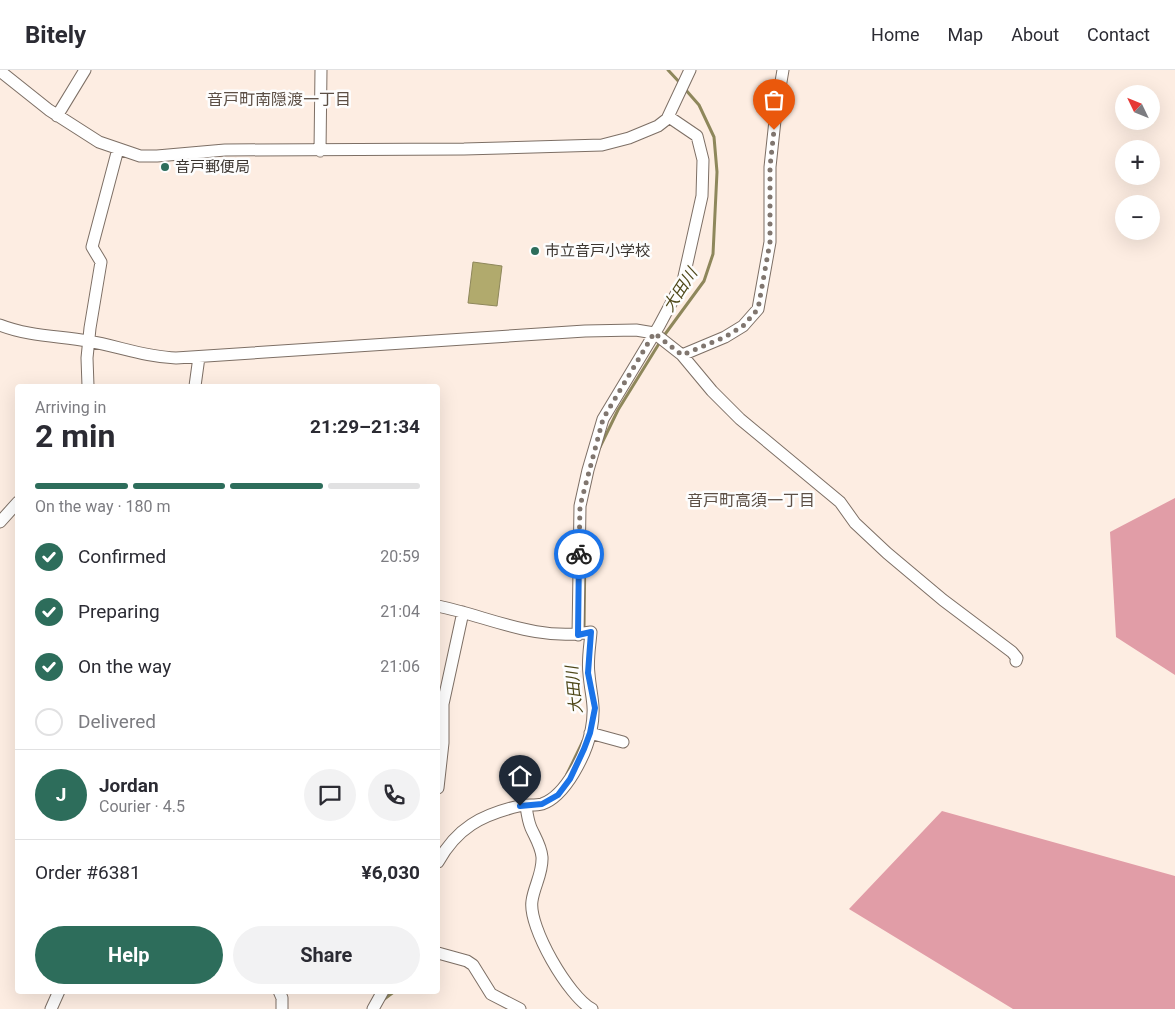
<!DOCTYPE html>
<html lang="en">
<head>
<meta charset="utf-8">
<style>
  :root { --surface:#fff; --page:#f2f2f3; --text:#2b2b33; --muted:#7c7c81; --line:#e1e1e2; --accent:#2d6d5b }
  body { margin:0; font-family:Roboto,"Noto Sans JP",sans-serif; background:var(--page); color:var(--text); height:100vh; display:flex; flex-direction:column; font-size:19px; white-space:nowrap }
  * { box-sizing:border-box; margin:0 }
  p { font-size:16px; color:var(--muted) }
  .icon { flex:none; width:28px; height:28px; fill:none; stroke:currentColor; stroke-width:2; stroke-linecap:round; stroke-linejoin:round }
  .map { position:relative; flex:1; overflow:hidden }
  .drawer { position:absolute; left:15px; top:314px; width:425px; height:610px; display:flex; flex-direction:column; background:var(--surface); border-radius:5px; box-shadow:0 5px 20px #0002 }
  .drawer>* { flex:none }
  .needle { width:32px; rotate:313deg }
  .tools { position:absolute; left:1115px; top:15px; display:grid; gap:10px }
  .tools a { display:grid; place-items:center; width:45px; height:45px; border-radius:50%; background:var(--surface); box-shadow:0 5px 20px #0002; font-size:25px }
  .pin { position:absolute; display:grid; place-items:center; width:42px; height:42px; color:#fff; margin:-51px -21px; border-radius:50% 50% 50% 0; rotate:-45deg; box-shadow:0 0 5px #0007 }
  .pin .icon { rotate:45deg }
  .courier { position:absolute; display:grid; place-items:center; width:50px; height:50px; margin:-25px; border:4px solid #1a73e8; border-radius:50%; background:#fff; color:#222; box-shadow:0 1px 6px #0007 }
  .summary em { font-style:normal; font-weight:700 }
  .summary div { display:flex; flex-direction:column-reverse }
  .summary { display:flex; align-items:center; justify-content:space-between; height:85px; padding:0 20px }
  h1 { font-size:32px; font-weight:700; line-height:38px }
  .bar { display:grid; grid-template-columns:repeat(4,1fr); gap:8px 5px; align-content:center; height:60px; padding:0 20px }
  .bar i { height:6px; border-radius:4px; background:var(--line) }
  .bar .active { background:var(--accent) }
  .bar p { grid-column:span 4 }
  .line { display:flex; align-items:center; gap:12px; padding:0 20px; border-top:1px solid var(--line) }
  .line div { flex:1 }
  .round { display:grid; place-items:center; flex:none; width:52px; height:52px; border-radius:26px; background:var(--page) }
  ol { padding:0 20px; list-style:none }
  li { display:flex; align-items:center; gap:15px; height:55px }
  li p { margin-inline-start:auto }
  li .icon { padding:5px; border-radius:50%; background:var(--accent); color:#fff; stroke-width:4 }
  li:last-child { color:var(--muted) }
  li i { width:28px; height:28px; border:2px solid var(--line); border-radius:50% }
  .action { display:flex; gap:10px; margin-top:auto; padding:10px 20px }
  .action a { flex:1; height:58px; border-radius:30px; background:var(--accent); color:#fff; font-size:20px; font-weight:700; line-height:58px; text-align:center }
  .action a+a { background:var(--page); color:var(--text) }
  header { display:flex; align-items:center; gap:30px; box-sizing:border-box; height:70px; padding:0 25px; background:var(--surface); border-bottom:1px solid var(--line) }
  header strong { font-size:24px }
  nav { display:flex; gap:28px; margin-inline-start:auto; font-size:18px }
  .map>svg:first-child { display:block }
  .forest { fill:#e19da7 }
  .water { fill:#b1aa6d; stroke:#8e875b }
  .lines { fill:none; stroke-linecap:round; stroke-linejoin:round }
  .stream { stroke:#8e875b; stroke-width:3 }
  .street-casing { stroke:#7d6f65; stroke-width:13 }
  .street { stroke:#fff; stroke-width:11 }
  .done { stroke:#80766f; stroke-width:5; stroke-dasharray:0 9 }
  .route { stroke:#1a73e8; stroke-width:6 }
  .poi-dot { fill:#2d6d5b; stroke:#fdfdfd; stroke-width:2 }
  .labels { text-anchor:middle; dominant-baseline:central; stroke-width:5; stroke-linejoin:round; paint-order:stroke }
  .poi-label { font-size:15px; fill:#3c3631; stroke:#fdfdfd; text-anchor:start }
  .neighbourhood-label { font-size:16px; fill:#5c4f45; stroke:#fdfdfd }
  .water-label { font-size:16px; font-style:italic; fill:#4e4819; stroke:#fdfdfd }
</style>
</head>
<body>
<header>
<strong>Bitely</strong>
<nav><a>Home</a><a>Map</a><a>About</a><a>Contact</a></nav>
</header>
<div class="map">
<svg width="1175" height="939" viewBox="0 0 1175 939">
  <rect width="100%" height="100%" fill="#fdede2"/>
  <path class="forest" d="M 1175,428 L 1175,605 L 1116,567 L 1110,462 Z
    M 942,741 L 1175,806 L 1175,939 L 1013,939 L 849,839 Z"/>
  <path class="water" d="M 473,192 L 502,196 L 497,236 L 468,233 Z"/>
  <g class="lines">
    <path class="stream" d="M 668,0 L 681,14
      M 663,267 L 704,211 L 713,184 L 717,102 L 714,67 L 699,35 L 685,19
      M 600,377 L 618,340 L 660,272
      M 584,560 L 585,476
      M 567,704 L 583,671
      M 383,930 L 395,921"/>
    <g class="street-casing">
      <path id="street" d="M 0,1 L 49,40 L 99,72 L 140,86 L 157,86 L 225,80 L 464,79 L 602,75 L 629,68 L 658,56 L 667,49 L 690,0
        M 57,46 L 85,0
        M 320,81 L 321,0
        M 0,255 C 28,266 59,266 88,271 C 118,276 145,287 176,288 L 585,261 L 636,260 L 654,263 L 682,285 L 712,321 L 740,349 L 840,432 L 855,453 L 887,483 L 943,530 L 1012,582 L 1017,588 L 1016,591
        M 682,285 L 725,267 L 743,256 L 758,239 L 770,172 L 770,97 L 776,41 L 783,0
        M 88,316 L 87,288 L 90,258 L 101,192 L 92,177 L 118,79
        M 195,316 L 199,287
        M 0,452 L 18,432
        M 438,536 C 490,547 537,572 591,562 C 590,576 587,591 589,604 C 591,628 596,635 591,661 C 586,684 566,726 542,734 C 535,736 526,734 519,736 C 481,745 457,758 438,792
        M 578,565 L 580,436 L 588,400 L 603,349 L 659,256 L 683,211 L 702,126 L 703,90 L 697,66 L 669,47
        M 590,663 L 623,672
        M 438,718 L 443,673 L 443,634 L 463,542
        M 526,736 C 527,743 528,751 531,758 C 535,767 541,776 542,787 C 543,803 534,816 532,831 C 528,857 569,927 592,939
        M 438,883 L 467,891 L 473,895 L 491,924 L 520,939
        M 279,921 L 282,928 L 282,939
        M 51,939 L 59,921
        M 373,939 L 383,921"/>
    </g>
    <use href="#street" class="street"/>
  </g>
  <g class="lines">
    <path class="done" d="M 579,484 L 580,436 L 603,349 L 654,263 L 682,285 L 725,267 L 743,256 L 758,239 L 770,172 L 770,97 L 774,60"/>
    <path class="route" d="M 520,736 L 542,734 L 558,725 L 570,709 L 584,679 L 590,663 L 595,638 L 588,603 L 591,562 L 578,565 L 579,484"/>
  </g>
  <g class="poi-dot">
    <circle cx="165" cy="97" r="5"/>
    <circle cx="535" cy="181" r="5"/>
  </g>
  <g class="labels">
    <g class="poi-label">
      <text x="175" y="97">音戸郵便局</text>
      <text x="545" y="181">市立音戸小学校</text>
    </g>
    <g class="neighbourhood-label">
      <text x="279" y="29">音戸町南隠渡一丁目</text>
      <text x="751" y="430">音戸町高須一丁目</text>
    </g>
    <g class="water-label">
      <text transform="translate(680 220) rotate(-57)">大田川</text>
      <text transform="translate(574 620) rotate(-96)">大田川</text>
    </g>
  </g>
</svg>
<div class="tools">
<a><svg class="needle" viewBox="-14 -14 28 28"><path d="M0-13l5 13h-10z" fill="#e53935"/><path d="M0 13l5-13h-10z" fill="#7c7c81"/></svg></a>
<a>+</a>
<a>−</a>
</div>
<div class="pin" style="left:774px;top:60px;background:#ea580c"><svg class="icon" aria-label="bag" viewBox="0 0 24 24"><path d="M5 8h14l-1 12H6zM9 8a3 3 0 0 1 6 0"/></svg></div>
<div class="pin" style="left:520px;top:736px;background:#1f2937"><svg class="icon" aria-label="home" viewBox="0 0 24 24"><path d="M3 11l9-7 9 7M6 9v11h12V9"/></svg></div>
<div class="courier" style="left:579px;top:484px"><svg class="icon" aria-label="bike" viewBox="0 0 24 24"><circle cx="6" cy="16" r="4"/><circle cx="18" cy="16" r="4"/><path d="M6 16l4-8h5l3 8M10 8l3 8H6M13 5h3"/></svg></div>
<section class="drawer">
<div class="summary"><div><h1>2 min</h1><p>Arriving in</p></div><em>21:29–21:34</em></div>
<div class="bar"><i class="active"></i><i class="active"></i><i class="active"></i><i></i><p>On the way · 180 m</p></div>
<ol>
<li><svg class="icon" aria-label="check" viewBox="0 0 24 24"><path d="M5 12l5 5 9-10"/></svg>Confirmed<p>20:59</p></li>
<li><svg class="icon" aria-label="check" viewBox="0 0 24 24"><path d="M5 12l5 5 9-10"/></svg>Preparing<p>21:04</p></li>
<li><svg class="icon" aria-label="check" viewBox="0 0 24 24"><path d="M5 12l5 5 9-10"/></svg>On the way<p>21:06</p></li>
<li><i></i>Delivered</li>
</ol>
<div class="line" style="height:90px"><b class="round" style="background:var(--accent);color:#fff">J</b><div><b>Jordan</b><p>Courier · 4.5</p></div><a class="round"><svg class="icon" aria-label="chat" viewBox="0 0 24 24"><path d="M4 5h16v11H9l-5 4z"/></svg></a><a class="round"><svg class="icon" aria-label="phone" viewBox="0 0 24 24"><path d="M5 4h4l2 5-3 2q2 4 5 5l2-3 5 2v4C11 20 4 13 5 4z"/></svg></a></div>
<div class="line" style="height:65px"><div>Order #6381</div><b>¥6,030</b></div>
<div class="action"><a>Help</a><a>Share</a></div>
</section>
</div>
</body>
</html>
